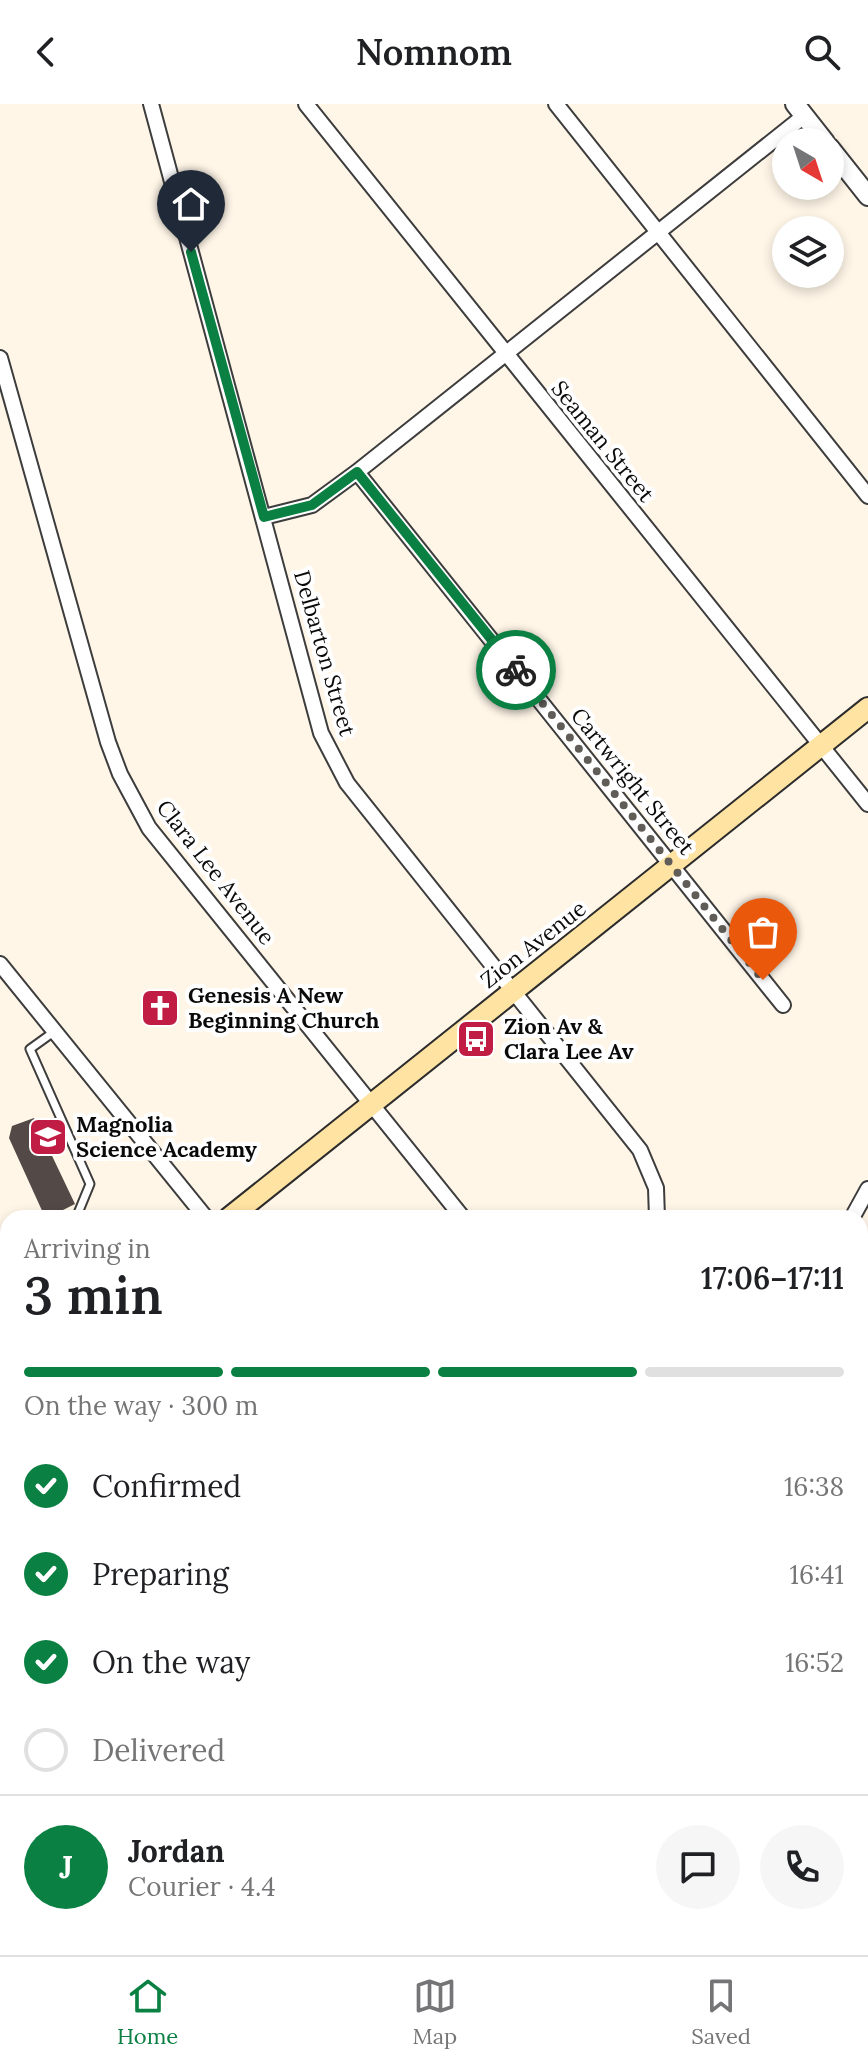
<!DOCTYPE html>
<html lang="en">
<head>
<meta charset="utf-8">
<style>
  :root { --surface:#fff; --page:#f6f6f6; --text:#202124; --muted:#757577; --line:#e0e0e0; --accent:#0b8043 }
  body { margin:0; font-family:Lora,serif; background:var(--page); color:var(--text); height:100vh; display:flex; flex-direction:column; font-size:30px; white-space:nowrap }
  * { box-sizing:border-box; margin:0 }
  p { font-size:26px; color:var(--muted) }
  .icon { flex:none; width:44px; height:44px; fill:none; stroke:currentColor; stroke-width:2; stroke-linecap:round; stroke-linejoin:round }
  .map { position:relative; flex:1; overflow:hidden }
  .sheet { position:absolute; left:0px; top:1106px; width:868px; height:746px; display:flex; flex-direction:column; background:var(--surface); border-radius:24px 24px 0 0; box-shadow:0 4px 12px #0003 }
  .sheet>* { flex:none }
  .needle { width:52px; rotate:141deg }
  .tools { position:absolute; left:772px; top:24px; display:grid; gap:16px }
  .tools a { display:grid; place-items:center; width:72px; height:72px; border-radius:50%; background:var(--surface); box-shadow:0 4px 12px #0003; font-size:40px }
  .pin { position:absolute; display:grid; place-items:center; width:68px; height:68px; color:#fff; margin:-82px -34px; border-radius:50% 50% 50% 0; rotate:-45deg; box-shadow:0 0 8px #0007 }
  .pin .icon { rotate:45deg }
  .courier { position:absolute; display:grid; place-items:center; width:80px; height:80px; margin:-40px; border:6px solid #0b8043; border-radius:50%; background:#fff; color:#222; box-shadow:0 2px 10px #0007 }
  .overview em { font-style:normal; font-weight:600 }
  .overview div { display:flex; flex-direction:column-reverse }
  .overview { display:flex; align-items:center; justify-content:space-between; height:136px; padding:0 24px }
  h1 { font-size:52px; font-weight:600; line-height:60px }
  .bar { display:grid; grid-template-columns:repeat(4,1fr); gap:12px 8px; align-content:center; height:96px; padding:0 24px }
  .bar i { height:10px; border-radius:6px; background:var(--line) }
  .bar .selected { background:var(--accent) }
  .bar p { grid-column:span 4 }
  .line { display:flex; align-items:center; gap:20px; padding:0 24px; border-top:2px solid var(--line) }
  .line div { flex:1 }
  .round { display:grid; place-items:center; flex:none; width:84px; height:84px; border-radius:42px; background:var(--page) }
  ol { padding:0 24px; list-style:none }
  li { display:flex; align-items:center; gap:24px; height:88px }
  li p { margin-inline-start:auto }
  li .icon { padding:8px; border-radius:50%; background:var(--accent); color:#fff; stroke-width:4 }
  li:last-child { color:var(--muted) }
  li i { width:44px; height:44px; border:4px solid var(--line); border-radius:50% }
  header { display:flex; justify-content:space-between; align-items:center; height:104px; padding:0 24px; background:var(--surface); font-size:36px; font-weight:600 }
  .menu { display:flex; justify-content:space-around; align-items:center; height:112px; border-top:2px solid var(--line); background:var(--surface); font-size:22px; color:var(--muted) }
  .menu a { display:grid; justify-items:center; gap:4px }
  .menu .selected { color:var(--accent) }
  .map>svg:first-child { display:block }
  .building { fill:#534946 }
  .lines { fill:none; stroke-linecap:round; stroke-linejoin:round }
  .service-casing { stroke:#3d3d3d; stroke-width:11 }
  .minor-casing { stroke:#3d3d3d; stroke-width:18 }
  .tertiary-casing { stroke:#3d3d3d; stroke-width:22 }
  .secondary-casing { stroke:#2c2c2c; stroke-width:24 }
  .service { stroke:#fff; stroke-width:7 }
  .minor { stroke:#fff; stroke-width:14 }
  .tertiary { stroke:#fff; stroke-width:18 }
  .secondary { stroke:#ffe3a3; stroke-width:20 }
  .done { stroke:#605d58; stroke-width:8; stroke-dasharray:0 14.4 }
  .route { stroke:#0b8043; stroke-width:10 }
  .labels { text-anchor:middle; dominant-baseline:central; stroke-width:8; stroke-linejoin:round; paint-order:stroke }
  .street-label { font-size:22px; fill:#0a0a0a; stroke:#fff }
  .poi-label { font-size:22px; font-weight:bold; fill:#0a0a0a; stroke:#fff; text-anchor:start }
</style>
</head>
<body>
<header><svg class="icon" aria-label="back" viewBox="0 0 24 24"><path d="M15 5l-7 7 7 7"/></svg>Nomnom<svg class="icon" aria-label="search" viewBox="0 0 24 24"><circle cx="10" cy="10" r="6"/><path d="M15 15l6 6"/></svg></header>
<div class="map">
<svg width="868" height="1851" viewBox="0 0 868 1851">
  <rect width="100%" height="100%" fill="#fff6e8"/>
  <path class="building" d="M 34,1014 L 75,1100 L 59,1108 L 44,1111 L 9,1034 L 12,1022 Z
    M 0,1155 L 8,1165 L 8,1226 L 3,1230 L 0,1226 Z"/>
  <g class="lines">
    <g class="service-casing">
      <path id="service" d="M 55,927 L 30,945 L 90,1080 L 76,1114"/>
    </g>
    <g class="minor-casing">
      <path id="minor" d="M 151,0 L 321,629 L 347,679 L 640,1046 L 656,1084 L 657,1114
        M 306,0 L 868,700
        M 556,0 L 868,392
        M 0,254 L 108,638 L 120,670 L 149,724 L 463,1114
        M 357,368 L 783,901
        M 264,413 L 312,401 L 357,368 L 804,12
        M 0,860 L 206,1114
        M 852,1114 L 868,1085
        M 860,1288 L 868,1298
        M 0,1388 L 8,1399
        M 0,1501 L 8,1495
        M 860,1612 L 868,1622
        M 0,1714 L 8,1707
        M 534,1844 L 541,1851
        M 787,1844 L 792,1851
        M 87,1851 L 96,1844
        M 688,1851 L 697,1844"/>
    </g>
    <g class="tertiary-casing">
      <path id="tertiary" d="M 795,0 L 825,38
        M 830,44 L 868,92
        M 860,1364 L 868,1357
        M 353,1851 L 362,1844"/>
    </g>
    <g class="secondary-casing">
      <path id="secondary" d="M 229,1114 L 868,604
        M 0,1295 L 8,1289"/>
    </g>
    <use href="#service" class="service"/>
    <use href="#minor" class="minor"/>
    <use href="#tertiary" class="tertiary"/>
    <use href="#secondary" class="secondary"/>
  </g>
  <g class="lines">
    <path class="done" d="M 516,566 L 763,876"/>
    <path class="route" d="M 191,148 L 264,413 L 312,401 L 357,368 L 516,566"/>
  </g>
  <defs>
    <g id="church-square" transform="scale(2)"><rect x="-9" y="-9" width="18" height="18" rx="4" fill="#c11c43" stroke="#fff"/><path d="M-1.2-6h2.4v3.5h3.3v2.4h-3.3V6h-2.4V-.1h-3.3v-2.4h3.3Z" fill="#fff"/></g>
    <g id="bus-square" transform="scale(2)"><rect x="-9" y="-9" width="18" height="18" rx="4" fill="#c11c43" stroke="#fff"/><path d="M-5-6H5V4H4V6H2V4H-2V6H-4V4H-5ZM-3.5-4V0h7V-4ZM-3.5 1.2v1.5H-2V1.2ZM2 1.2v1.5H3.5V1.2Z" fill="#fff"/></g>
    <g id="school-square" transform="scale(2)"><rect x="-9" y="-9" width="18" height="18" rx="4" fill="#c11c43" stroke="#fff"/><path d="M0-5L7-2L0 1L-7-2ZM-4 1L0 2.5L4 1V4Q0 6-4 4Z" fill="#fff"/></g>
  </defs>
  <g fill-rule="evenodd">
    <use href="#church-square" x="160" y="904"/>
    <use href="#bus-square" x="476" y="935"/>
    <use href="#school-square" x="48" y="1033"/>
  </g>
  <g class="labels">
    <g class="street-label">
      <text transform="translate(603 337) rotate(51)">Seaman Street</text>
      <text transform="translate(325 549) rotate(74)">Delbarton Street</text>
      <text transform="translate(633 677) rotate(51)">Cartwright Street</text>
      <text transform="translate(216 768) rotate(52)">Clara Lee Avenue</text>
      <text transform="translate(533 840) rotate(-38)">Zion Avenue</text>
    </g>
    <g class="poi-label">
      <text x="188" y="891">Genesis A New<tspan x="188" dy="25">Beginning Church</tspan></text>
      <text x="504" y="922">Zion Av &amp;<tspan x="504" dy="25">Clara Lee Av</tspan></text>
      <text x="76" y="1020">Magnolia<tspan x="76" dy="25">Science Academy</tspan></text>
    </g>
  </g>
</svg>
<div class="tools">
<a><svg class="needle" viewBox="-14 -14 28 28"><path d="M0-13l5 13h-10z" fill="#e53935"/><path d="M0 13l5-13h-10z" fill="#757577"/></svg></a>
<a><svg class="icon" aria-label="layers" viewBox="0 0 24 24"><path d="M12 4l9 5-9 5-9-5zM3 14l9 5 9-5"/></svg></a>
</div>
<div class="pin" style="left:763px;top:876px;background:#ea580c"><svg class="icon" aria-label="bag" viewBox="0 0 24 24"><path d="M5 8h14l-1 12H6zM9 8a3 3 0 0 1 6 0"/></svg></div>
<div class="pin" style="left:191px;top:148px;background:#1f2937"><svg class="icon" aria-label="home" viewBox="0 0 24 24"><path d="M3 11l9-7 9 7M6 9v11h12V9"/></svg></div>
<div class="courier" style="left:516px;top:566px"><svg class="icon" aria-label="bike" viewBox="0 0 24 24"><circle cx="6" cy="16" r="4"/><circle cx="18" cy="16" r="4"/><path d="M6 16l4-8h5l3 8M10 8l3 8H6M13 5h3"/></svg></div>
<section class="sheet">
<div class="overview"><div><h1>3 min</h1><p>Arriving in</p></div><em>17:06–17:11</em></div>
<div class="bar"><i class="selected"></i><i class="selected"></i><i class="selected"></i><i></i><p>On the way · 300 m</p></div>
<ol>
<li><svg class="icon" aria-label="check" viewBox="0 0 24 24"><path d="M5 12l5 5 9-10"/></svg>Confirmed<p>16:38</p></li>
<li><svg class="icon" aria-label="check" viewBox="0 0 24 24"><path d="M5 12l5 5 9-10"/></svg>Preparing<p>16:41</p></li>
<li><svg class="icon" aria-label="check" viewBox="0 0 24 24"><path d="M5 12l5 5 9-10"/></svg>On the way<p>16:52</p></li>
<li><i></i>Delivered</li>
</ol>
<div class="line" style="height:144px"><b class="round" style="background:var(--accent);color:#fff">J</b><div><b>Jordan</b><p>Courier · 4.4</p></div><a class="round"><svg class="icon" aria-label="chat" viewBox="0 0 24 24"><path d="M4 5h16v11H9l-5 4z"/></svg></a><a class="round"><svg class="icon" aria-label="phone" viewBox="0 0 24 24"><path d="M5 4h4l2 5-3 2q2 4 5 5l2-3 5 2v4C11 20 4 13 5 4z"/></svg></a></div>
</section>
</div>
<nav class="menu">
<a class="selected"><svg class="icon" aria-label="home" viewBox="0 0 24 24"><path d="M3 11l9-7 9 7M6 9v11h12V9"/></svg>Home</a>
<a><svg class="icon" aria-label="map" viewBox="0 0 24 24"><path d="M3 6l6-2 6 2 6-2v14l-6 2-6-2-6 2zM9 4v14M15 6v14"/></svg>Map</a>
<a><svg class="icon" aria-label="saved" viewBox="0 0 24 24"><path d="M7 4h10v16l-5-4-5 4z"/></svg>Saved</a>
</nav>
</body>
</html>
